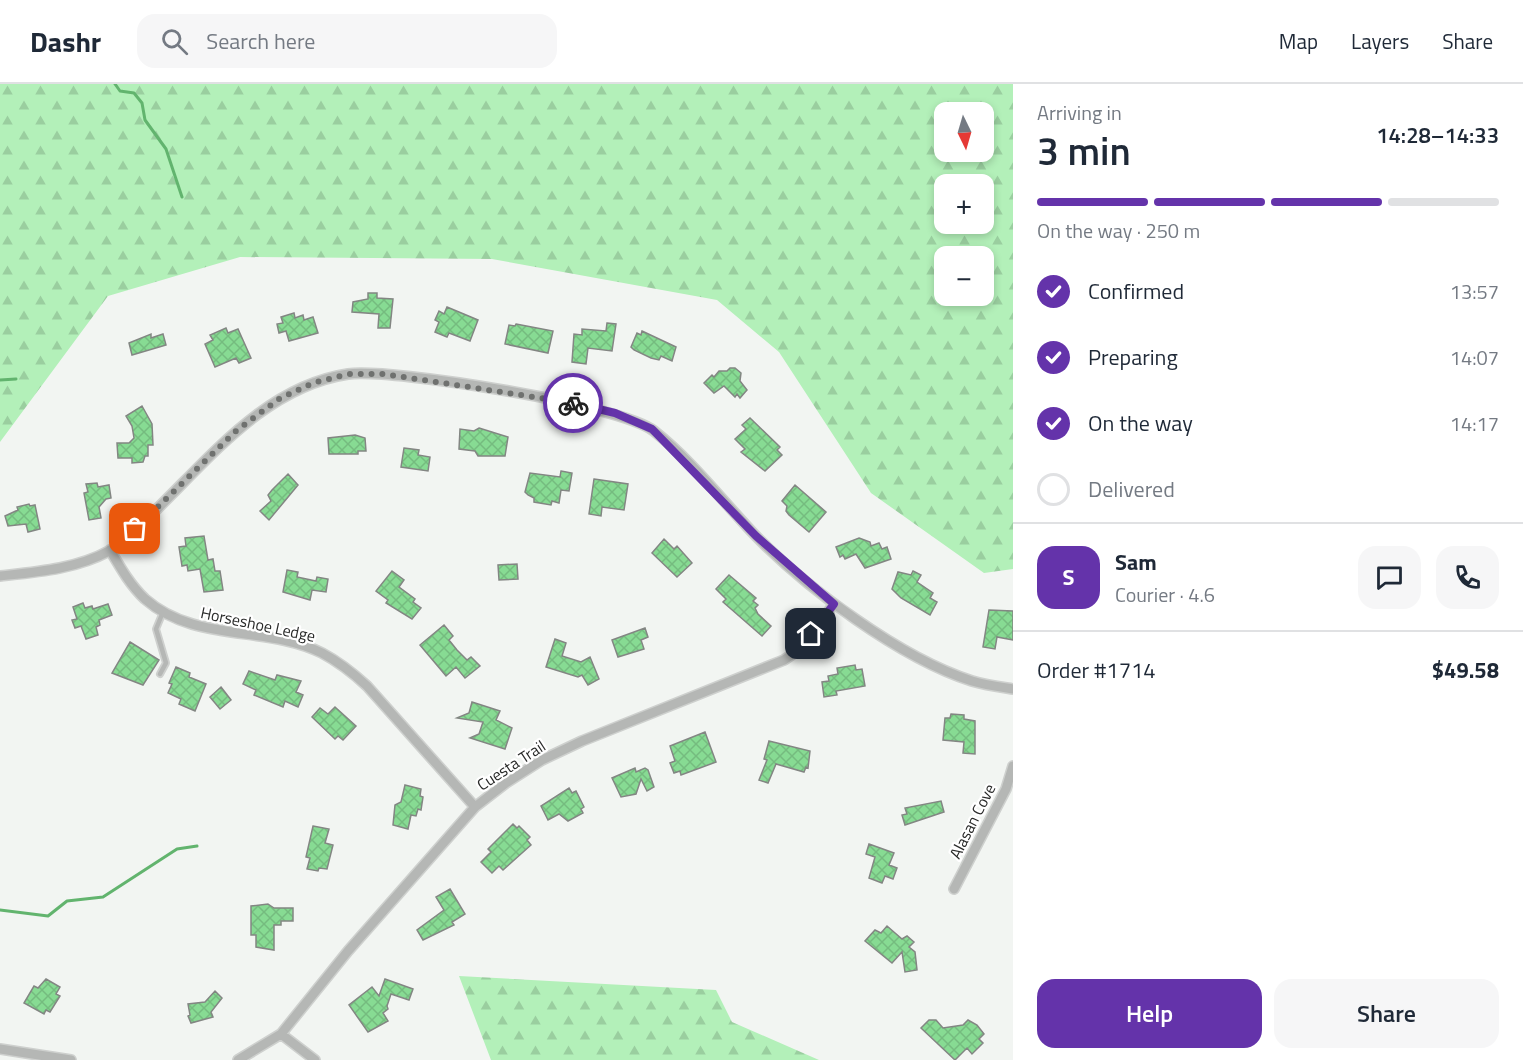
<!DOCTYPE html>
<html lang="en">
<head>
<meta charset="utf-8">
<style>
  :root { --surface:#fff; --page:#f6f6f7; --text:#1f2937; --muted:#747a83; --line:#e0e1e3; --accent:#6433aa }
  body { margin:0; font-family:"Titillium Web",sans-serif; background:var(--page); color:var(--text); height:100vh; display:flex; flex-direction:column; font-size:22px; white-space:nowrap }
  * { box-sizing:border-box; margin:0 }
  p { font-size:20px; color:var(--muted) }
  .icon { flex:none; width:33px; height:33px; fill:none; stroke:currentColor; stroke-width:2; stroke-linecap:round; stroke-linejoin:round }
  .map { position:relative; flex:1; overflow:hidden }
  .panel { display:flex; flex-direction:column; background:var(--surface); width:510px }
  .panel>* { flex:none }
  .needle { width:39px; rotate:175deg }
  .controls { position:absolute; left:934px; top:18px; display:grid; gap:12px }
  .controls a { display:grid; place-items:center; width:60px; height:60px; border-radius:12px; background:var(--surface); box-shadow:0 3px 9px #0003; font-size:30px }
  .pin { position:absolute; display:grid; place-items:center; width:51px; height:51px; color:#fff; margin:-26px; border-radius:12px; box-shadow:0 3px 9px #0006 }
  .courier { position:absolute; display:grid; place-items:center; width:60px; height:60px; margin:-30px; border:4px solid #6433aa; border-radius:50%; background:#fff; color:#222; box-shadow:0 2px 8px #0007 }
  .head em { font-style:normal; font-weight:600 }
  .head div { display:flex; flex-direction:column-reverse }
  .head { display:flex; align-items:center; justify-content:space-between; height:102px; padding:0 24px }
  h1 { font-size:39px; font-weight:600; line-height:45px }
  .bar { display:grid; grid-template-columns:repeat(4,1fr); gap:9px 6px; align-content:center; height:72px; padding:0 24px }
  .bar i { height:8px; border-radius:4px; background:var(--line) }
  .bar .selected { background:var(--accent) }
  .bar p { grid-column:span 4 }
  .line { display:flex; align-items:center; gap:15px; padding:0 24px; border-top:2px solid var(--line) }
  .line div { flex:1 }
  .round { display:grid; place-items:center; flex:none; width:63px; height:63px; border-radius:18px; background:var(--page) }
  ol { padding:0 24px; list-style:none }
  li { display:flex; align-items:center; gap:18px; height:66px }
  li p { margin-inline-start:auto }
  li .icon { padding:6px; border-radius:50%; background:var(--accent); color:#fff; stroke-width:4 }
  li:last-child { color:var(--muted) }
  li i { width:33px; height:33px; border:3px solid var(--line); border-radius:50% }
  .button { display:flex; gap:12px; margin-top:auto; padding:12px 24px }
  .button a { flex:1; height:69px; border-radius:18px; background:var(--accent); color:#fff; font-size:24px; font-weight:600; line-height:69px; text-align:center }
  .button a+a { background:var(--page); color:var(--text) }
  header { display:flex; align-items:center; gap:36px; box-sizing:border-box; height:84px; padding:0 30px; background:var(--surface); border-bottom:2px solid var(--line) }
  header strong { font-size:28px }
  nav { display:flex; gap:33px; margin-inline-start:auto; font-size:21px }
  .search { width:420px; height:54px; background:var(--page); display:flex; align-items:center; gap:15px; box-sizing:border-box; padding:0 21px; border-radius:18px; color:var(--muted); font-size:22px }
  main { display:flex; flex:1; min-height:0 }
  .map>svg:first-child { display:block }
  .forest { fill:url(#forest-firs); fill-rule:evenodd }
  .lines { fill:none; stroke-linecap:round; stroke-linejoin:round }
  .stream { stroke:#62b46e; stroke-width:3 }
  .building { fill:url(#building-cross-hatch); stroke:#838683; stroke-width:1.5 }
  .lane-casing { stroke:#ced0ce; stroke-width:8 }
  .street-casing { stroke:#ced0ce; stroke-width:12 }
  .lane { stroke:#b5b7b5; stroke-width:4.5 }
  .street { stroke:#b5b7b5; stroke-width:9 }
  .done { stroke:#6f716f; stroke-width:6; stroke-dasharray:0 10.8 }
  .route { stroke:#6433aa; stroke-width:8 }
  .labels { text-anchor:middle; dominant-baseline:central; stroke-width:4.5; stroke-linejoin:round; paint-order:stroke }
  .street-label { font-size:16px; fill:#292a29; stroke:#fff }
</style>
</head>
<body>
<header>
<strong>Dashr</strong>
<div class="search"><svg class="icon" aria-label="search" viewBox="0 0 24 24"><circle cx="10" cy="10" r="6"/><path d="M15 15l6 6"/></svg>Search here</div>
<nav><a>Map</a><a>Layers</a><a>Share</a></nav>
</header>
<main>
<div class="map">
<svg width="1013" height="976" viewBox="0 0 1013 976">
  <defs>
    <pattern id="forest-firs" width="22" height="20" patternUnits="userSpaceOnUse" patternTransform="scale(1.5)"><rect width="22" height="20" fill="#b3f0b9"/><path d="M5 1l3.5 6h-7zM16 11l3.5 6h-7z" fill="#9ace9f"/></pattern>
    <pattern id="building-cross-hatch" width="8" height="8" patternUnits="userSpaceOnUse" patternTransform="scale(1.5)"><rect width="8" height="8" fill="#87db93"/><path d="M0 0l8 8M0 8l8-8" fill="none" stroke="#75bc7f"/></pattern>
  </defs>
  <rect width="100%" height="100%" fill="#f2f5f2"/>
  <path class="forest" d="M 0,0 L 1013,0 L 1013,485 L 984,489 L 871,409 L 779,268 L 717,216 L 492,175 L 240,173 L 108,212 L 0,358 ZM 945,28 L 984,28 L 984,68 L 945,68 ZM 945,100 L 984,100 L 984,140 L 945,140 ZM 945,172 L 984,172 L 984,212 L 945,212 Z
    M 459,892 L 716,906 L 732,938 L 819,976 L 491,976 Z"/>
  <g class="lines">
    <path class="stream" d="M 115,0 L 120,7 L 134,9 L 142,19 L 145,36 L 166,65 L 182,113
      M 0,296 L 16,295
      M 0,826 L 48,832 L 67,817 L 103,813 L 177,765 L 197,762"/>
  </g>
  <path class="building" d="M 368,209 L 377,209 L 377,214 L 393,215 L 390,244 L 378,244 L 379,230 L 352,228 L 353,218 L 368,215 Z
    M 447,223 L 478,236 L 470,257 L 449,249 L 447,253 L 435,248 L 439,238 L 435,236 L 439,227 L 444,230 Z
    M 294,229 L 295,234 L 303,231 L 304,236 L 313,233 L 318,249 L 289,257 L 286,247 L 279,249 L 277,240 L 283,239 L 281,233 Z
    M 607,239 L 616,240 L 612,267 L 588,264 L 586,280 L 572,278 L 574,250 L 582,251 L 582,245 L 606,247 Z
    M 516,240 L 553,247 L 548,269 L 505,260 L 509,241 L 515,242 Z
    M 226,244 L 228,249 L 238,245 L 251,274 L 239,279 L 236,274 L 215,283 L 205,260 L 213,256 L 210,251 Z
    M 642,247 L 676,263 L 672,277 L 661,272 L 659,276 L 651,274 L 634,266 L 631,263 L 637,249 L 641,251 Z
    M 151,250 L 151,254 L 163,250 L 166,261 L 132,271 L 129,259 Z
    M 730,284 L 735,284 L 741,289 L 740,297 L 747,306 L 740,314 L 737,310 L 735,313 L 724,302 L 714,309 L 704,299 L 712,291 L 714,293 L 719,287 L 727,287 Z
    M 142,322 L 152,340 L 153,361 L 148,361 L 148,372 L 145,372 L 143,378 L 132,379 L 132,374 L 118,374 L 117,359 L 129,359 L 134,354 L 132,342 L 126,332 Z
    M 750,334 L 780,363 L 777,366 L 782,371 L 765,387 L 741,368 L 745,365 L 735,355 L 746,345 L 742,341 Z
    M 479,344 L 508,353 L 505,372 L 478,372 L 475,367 L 459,365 L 460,345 L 474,347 Z
    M 355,351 L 365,354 L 366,367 L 358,367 L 358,370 L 329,370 L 328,354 Z
    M 404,364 L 419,366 L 418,371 L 430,373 L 428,387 L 401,383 Z
    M 561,387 L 572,389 L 569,407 L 561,406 L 559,419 L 552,417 L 551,421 L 534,418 L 534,414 L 528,411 L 525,408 L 530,389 L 560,393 Z
    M 288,390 L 298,401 L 269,436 L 260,427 L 271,417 L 268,411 L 272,406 Z
    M 594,395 L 628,400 L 624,426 L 602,423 L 601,432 L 589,430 Z
    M 97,399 L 98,403 L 109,401 L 111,414 L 106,415 L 99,423 L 101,434 L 89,436 L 84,409 L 88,408 L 86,400 Z
    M 795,401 L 826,428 L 809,448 L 789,431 L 786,427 L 787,422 L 782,417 Z
    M 29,420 L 30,422 L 35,421 L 40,445 L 28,448 L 26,440 L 8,442 L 5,432 L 18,426 L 17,423 Z
    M 204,452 L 208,476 L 213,475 L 215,487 L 220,487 L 223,506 L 204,508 L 200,485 L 188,487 L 187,481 L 182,482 L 179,463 L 186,462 L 185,454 Z
    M 859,454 L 870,458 L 871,462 L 879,459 L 882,465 L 887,463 L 891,475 L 865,484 L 856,470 L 845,475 L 843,471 L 840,473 L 836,463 Z
    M 664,455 L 674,465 L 677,462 L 692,479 L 677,493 L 652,469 Z
    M 517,480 L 518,495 L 499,496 L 498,481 Z
    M 287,486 L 298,488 L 297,493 L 316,497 L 317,493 L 328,495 L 326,508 L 312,506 L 310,516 L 283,508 Z
    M 392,487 L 404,496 L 399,503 L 415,515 L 413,518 L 421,524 L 412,535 L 386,519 L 388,516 L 376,507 Z
    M 913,487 L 921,491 L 917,498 L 933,509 L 930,514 L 937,518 L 930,531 L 901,514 L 892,505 L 898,488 L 911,491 Z
    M 729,491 L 756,514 L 753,517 L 758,521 L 755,524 L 758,530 L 771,542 L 762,552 L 723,518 L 726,515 L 716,505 Z
    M 83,519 L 85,524 L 92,522 L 93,525 L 108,520 L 112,531 L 99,536 L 100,541 L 96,543 L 98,551 L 86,555 L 81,542 L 75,544 L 72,536 L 77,535 L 73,523 Z
    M 989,526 L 1013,527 L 1013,556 L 997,553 L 995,565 L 983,563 Z
    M 444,541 L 453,552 L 449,556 L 457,566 L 467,576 L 471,573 L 480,582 L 465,594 L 456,583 L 446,592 L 420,561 Z
    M 645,544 L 648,553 L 641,556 L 644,565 L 618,573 L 612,556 Z
    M 555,555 L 566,559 L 562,572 L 581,578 L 590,573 L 599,595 L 588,601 L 582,591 L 578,593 L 546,583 Z
    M 130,558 L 159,576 L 143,601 L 112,589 Z
    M 855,581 L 856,586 L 862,585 L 865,602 L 836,607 L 837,611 L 824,613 L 822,598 L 829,597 L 828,592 L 838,590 L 837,584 Z
    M 176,583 L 190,589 L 189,593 L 206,600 L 195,627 L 179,620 L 181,615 L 168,609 L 172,600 L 169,599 Z
    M 249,587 L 275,596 L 277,591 L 301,597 L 296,608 L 303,611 L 298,623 L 285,617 L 283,623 L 254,611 L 256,606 L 243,600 Z
    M 221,603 L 231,616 L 220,625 L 210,613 Z
    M 472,618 L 500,627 L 496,636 L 512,644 L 505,665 L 470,654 L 479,650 L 483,638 L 457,634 L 469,629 Z
    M 335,623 L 356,642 L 343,656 L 338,652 L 335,655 L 312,633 L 320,624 L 328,630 Z
    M 951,630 L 964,631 L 964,635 L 975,637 L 975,670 L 963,669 L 964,658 L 943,656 L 945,634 L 950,634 Z
    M 705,648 L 716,678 L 681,691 L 680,687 L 674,689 L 670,679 L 675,677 L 670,662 Z
    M 769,657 L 810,667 L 808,684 L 806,683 L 804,688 L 776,680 L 768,699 L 759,696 L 767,676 L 764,675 Z
    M 635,684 L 636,688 L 645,684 L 648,686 L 654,703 L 647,707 L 641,695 L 636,710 L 621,713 L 612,694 Z
    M 405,701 L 421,705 L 420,712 L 423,713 L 421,726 L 418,725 L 416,732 L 411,731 L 408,745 L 393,741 L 395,721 L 401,718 Z
    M 569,704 L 572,709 L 576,707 L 584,723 L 581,725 L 583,729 L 568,737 L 559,730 L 548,736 L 541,722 Z
    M 941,717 L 944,728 L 905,741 L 902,731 L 907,730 L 905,724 Z
    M 513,740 L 517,744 L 519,742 L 530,753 L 527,756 L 531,761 L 503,786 L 499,782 L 492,789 L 481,778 L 491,768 L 488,765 Z
    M 313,742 L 329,745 L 325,759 L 333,761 L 327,785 L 319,784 L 318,787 L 307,785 L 310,774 L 306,773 Z
    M 869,760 L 894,769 L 889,781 L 897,784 L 893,795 L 885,792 L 882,799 L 869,794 L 875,773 L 866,770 Z
    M 450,805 L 465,830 L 452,838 L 454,841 L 423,856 L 417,846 L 444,826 L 436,813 Z
    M 268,820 L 274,824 L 293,824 L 293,837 L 281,837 L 281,841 L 274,841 L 274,866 L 256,863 L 256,851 L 251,851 L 251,822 Z
    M 887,842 L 902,855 L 907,852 L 914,858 L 909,863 L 915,868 L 917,886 L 905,888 L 902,868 L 892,879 L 865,857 L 875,846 L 881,849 Z
    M 46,895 L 60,903 L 56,910 L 60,912 L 50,928 L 46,926 L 44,930 L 24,919 L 34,902 L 38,904 Z
    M 385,895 L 413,905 L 409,916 L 391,910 L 387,922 L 388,925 L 383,929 L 388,937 L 368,948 L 349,921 L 372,903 L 379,912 Z
    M 215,907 L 222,914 L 211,928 L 213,933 L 191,939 L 188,932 L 190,931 L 188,920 L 205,918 Z
    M 929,936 L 936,936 L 943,944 L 963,941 L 968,936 L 977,941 L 984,950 L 979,955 L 983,959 L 972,970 L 967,964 L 955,976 L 921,944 Z"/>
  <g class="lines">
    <g class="lane-casing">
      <path id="lane" d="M 160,590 L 166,579 L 156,545 L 163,528"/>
    </g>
    <g class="street-casing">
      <path id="street" d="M 110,466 C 120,483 130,501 145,515 C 195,559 266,541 322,569 C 339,578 353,589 367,602 L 475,723
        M 0,492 C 37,488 76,485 109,467 C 126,457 143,438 158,424 C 213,370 268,302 348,290 C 393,284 621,321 654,347 C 691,376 721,415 753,449 C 806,504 900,574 972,597 C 985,601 1000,603 1013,605
        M 954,805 L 1006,705 L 1013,682
        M 281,950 L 315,976
        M 0,965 L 71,976
        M 238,976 L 281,950 L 348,867 L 475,723 L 506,699 L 542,676 L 582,657 L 784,576 L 800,565 L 834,520"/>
    </g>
    <use href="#lane" class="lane"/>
    <use href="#street" class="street"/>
  </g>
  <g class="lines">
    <path class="done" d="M 135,445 L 236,347 L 279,315 L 313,299 L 348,290 L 384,290 L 573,319"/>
    <path class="route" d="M 573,319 L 615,329 L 652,345 L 756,452 L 834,520 L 811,550"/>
  </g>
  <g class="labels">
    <g class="street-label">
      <text transform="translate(258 540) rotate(12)">Horseshoe Ledge</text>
      <text transform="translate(511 681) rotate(-33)">Cuesta Trail</text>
      <text transform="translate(972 737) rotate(-63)">Alasan Cove</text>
    </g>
  </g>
</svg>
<div class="controls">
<a><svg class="needle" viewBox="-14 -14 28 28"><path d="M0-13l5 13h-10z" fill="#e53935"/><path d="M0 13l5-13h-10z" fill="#747a83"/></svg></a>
<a>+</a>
<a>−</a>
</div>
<div class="pin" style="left:135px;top:445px;background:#ea580c"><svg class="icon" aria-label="bag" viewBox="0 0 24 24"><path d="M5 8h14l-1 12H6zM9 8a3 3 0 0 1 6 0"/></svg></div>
<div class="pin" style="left:811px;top:550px;background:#1f2937"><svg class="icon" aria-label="home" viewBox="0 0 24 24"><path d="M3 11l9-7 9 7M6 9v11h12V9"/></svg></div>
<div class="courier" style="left:573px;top:319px"><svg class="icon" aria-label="bike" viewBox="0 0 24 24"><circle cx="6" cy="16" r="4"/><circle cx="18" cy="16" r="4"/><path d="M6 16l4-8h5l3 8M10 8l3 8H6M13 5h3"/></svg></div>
</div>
<section class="panel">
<div class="head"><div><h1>3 min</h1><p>Arriving in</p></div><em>14:28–14:33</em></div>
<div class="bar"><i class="selected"></i><i class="selected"></i><i class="selected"></i><i></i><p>On the way · 250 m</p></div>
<ol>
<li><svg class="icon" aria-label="check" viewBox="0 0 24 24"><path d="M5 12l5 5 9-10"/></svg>Confirmed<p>13:57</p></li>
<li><svg class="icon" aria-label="check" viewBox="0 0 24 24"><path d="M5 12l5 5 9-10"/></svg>Preparing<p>14:07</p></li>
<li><svg class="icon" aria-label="check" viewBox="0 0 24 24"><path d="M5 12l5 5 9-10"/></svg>On the way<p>14:17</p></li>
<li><i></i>Delivered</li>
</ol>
<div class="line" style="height:108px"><b class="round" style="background:var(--accent);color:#fff">S</b><div><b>Sam</b><p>Courier · 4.6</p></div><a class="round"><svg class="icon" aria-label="chat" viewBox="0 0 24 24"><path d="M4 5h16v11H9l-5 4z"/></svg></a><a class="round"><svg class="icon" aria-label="phone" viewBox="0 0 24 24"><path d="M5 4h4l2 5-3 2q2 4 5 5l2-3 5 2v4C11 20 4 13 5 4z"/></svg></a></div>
<div class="line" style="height:78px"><div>Order #1714</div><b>$49.58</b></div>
<div class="button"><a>Help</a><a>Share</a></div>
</section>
</main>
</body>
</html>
